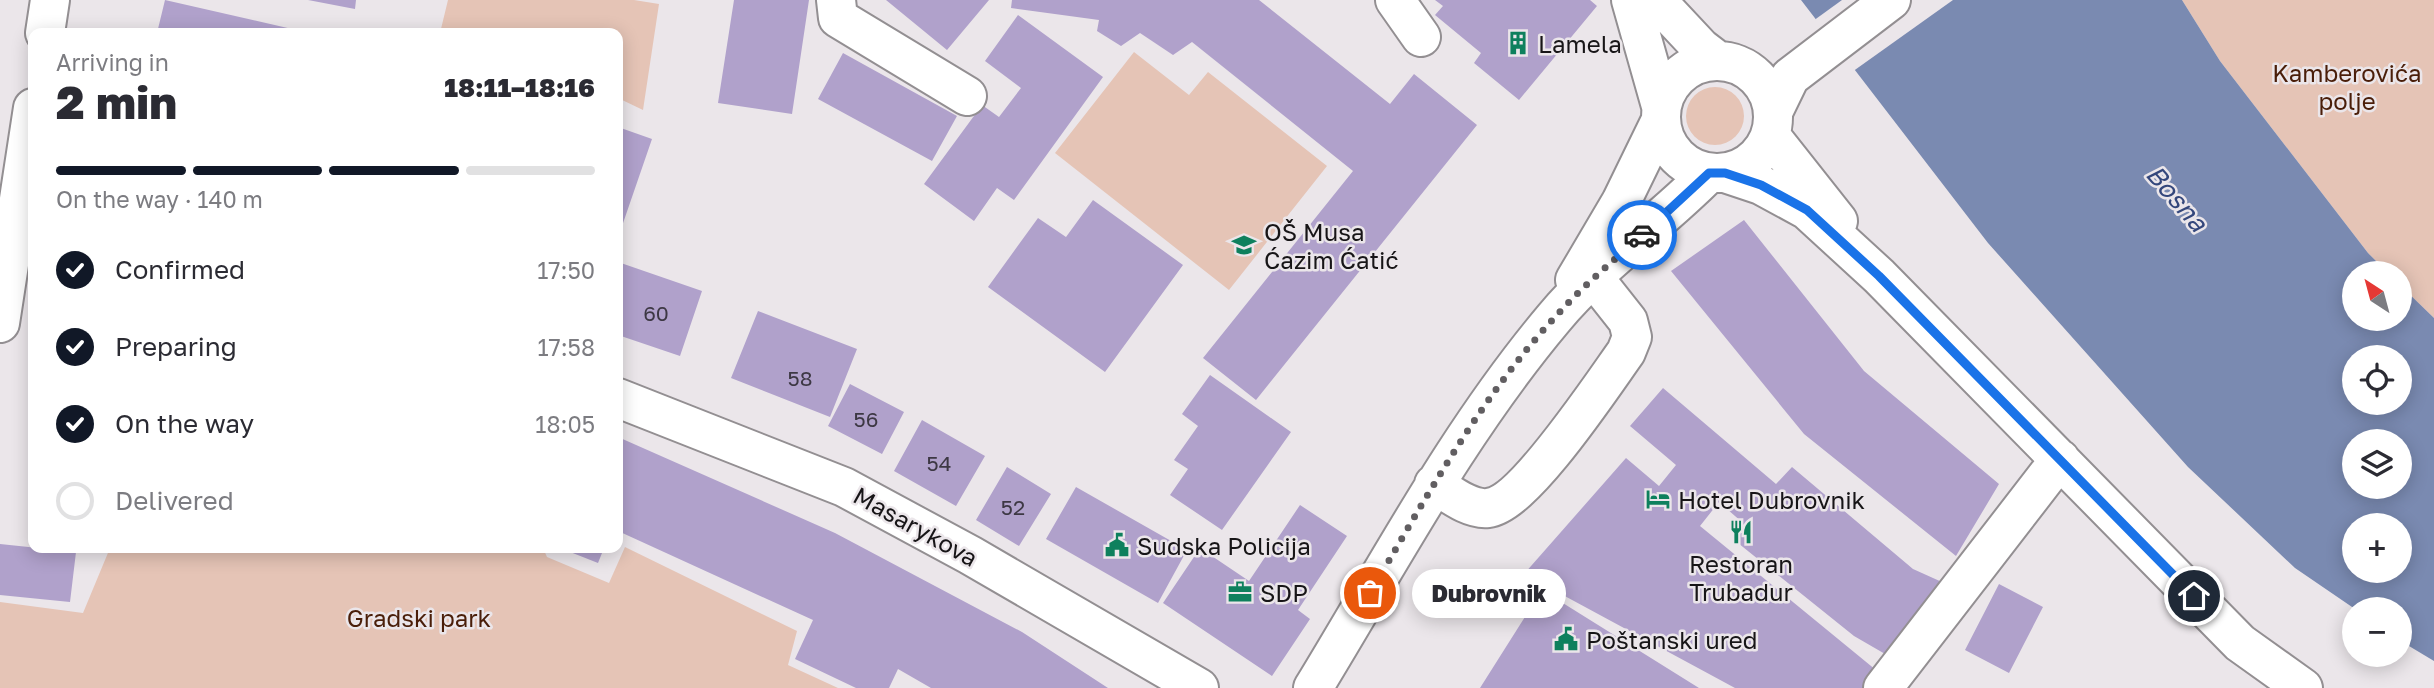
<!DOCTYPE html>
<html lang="en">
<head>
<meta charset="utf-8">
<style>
  :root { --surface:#fff; --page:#f7f7f7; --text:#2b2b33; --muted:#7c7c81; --line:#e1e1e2; --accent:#111827 }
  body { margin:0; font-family:"Golos Text",sans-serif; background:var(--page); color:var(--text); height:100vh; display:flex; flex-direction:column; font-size:26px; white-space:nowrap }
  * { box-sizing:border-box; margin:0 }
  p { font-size:23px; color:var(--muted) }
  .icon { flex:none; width:38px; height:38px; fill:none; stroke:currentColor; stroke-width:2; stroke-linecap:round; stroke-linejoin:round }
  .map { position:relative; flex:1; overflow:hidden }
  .details { position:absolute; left:28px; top:28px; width:595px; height:525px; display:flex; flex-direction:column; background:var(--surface); border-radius:14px; box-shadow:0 4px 18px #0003 }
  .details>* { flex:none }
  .needle { width:46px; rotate:324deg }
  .tools { position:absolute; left:2342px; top:261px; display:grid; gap:14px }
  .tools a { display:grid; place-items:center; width:70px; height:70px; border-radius:50%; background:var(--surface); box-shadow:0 4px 18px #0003; font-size:35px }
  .pin { position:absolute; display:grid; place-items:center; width:60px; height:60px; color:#fff; margin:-30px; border:4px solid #fff; border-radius:50%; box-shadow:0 2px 7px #0007 }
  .courier { position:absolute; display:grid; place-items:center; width:70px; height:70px; margin:-35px; border:5px solid #1a73e8; border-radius:50%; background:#fff; color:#222; box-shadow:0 2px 9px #0007 }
  .bubble { position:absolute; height:49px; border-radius:24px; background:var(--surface); box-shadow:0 4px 18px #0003; font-size:23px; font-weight:800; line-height:49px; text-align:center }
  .overview em { font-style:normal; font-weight:800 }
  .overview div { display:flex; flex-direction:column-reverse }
  .overview { display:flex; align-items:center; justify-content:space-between; height:119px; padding:0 28px }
  h1 { font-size:46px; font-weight:800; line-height:52px }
  .bar { display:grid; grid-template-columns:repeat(4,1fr); gap:10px 7px; align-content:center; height:84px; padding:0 28px }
  .bar i { height:9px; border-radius:5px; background:var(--line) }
  .bar .on { background:var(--accent) }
  .bar p { grid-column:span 4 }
  ol { padding:0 28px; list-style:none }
  li { display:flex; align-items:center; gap:21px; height:77px }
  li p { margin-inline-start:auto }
  li .icon { padding:7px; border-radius:50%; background:var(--accent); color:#fff; stroke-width:4 }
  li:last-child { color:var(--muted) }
  li i { width:38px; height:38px; border:4px solid var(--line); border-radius:50% }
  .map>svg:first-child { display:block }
  .green { fill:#e5c4b6 }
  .water { fill:#7a8ab1; fill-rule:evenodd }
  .pier { fill:#ebe6ea }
  .building { fill:#b0a1cb }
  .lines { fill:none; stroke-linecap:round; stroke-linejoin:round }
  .minor-casing { stroke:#938f92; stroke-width:42 }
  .minor { stroke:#fff; stroke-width:38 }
  .done { stroke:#615e61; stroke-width:7; stroke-dasharray:0 12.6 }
  .route { stroke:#1a73e8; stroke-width:9 }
  .labels { text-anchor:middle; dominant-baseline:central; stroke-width:5; stroke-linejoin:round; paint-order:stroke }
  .number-label { font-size:21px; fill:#3d3844 }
  .poi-label { font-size:24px; fill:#171517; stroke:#ebe6ea; text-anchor:start }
  .park-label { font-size:24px; fill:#4a1e09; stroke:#ebe6ea }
  .street-label { font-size:24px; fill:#171517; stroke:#ebe6ea }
  .water-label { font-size:26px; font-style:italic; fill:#34477c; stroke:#ebe6ea }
</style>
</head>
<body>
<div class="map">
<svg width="2434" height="688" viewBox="0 0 2434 688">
  <rect width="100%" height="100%" fill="#ebe6ea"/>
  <path class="green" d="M 448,0 L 634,0 L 659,4 L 643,110 L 618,98 L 618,33 L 440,33 Z
    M 2182,0 L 2434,0 L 2434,318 L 2399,284 L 2399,273 L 2388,273 L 2368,253 L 2220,61 Z
    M 1134,52 L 1189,95 L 1208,72 L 1327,166 L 1229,290 L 1055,153 Z
    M1686 116a29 29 0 1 1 58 0a29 29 0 1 1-58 0Z
    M 625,547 L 797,631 L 788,665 L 838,688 L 0,688 L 0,602 L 83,613 L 110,548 L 543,548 L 547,557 L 609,583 Z"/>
  <path class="water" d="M 1801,0 L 2182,0 L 2220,61 L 2368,253 L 2388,273 L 2354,273 L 2354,318 L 2399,318 L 2399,284 L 2434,318 L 2434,661 L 2399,640 L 2399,609 L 2355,609 L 2295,568 L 2188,467 L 1988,243 ZM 2354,357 L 2399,357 L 2399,402 L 2354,402 ZM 2354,441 L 2399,441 L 2399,486 L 2354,486 ZM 2354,525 L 2399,525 L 2399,570 L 2354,570 Z"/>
  <path class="pier" d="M 1842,0 L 1953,0 L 1852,72 L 1813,21 Z"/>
  <path class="building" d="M 165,0 L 305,32 L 305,33 L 157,33 Z
    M 308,0 L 356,0 L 355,9 Z
    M 734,0 L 809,0 L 792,114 L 718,103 Z
    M 886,0 L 989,0 L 947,50 Z
    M 1012,0 L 1259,0 L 1390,104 L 1414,74 L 1477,125 L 1256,400 L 1203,358 L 1353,171 L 1192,42 L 1173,55 L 1140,33 L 1121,46 L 1097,31 L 1099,20 L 1011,8 Z
    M 1435,0 L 1590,0 L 1597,6 L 1519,100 L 1474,63 L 1481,53 L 1435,15 L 1443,6 Z
    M 1018,15 L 1103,77 L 1014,200 L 997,188 L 974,221 L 924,184 L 982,105 L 999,117 L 1021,88 L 985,61 Z
    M 843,53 L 957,116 L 932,161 L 818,99 Z
    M 618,127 L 652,139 L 621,229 L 618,227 Z
    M 1093,200 L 1183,265 L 1105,372 L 988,287 L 1038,218 L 1066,237 Z
    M 1744,220 L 1864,371 L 1999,484 L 1956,556 L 1804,434 L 1671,271 Z
    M 618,262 L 702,291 L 680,356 L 618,335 Z
    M 758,311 L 857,349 L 830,417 L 731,378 Z
    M 1210,375 L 1291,432 L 1222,530 L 1170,495 L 1188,469 L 1174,460 L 1198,426 L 1182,414 Z
    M 850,384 L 904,412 L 882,454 L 828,426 Z
    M 1663,388 L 1776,484 L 1792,467 L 1913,569 L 1953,587 L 1892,658 L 1854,636 L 1733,539 L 1743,523 L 1719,502 L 1700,526 L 1882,675 L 1871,688 L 1735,688 L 1524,574 L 1626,458 L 1659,486 L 1676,465 L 1630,426 Z
    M 922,420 L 985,456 L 956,506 L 894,471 Z
    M 618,437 L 835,533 L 1022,632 L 1108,688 L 931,688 L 898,669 L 889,688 L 856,688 L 795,659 L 813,620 L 618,531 Z
    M 1007,467 L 1051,494 L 1019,546 L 976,520 Z
    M 1076,487 L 1187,550 L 1158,603 L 1046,539 Z
    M 1300,505 L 1347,536 L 1298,610 L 1310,619 L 1272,676 L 1163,603 L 1200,548 L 1249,581 Z
    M 0,544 L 76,552 L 70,602 L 0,595 Z
    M 560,548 L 604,548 L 598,563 Z
    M 1999,584 L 2043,607 L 2009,673 L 1965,650 Z
    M 1542,590 L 1699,688 L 1480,688 Z"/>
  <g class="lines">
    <g class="minor-casing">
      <path id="minor" d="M 836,0 L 838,18 L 967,96
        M 1395,0 L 1421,37
        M 1631,0 L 1661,106
        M 1656,0 L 1701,48 L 1718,61
        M 45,33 L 50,0
        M1661 117a56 56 0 1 1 112 0a56 56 0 1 1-112 0Z
        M 1773,112 L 1790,77 L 1891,0
        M 1770,135 L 1838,221
        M 1725,173 L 1761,185 L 1807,210 L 1879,276 L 2240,643 L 2303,688
        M 1575,280 L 1621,202 L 1660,122
        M 0,323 L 33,108
        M 618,398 L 844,487 L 970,555 L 1199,688
        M 1434,484 C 1449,493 1469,510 1488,508 C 1524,504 1603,384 1626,352 L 1632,337 L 1628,321 L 1594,278
        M 1313,688 C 1390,562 1458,432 1554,318 C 1599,264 1660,223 1709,173
        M 1883,688 L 2060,459"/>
    </g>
    <use href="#minor" class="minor"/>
  </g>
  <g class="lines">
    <path class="done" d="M 1370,593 C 1426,498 1481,396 1557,315 C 1583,286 1613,261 1642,235"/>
    <path class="route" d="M 1642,235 L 1709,173 L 1725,173 L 1761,185 L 1807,210 L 1879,276 L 2194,596"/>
  </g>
  <defs>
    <g id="building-bare" transform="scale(1.89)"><path d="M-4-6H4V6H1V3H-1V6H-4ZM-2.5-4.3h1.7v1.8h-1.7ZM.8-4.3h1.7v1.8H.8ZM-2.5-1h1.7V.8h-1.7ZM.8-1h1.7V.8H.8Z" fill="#0e805d" stroke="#ebe6ea" stroke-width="2.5" paint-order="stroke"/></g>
    <g id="school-bare" transform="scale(1.89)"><path d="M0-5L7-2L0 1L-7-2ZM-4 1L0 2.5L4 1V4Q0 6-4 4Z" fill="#0e805d" stroke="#ebe6ea" stroke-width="2.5" paint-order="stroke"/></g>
    <g id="hotel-bare" transform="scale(1.89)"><path d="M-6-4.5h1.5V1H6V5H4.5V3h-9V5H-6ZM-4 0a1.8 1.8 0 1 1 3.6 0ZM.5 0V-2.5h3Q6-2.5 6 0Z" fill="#0e805d" stroke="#ebe6ea" stroke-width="2.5" paint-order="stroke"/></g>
    <g id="restaurant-bare" transform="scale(1.89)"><path d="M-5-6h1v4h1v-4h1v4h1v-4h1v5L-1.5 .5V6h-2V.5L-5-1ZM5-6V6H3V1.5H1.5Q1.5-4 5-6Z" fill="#0e805d" stroke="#ebe6ea" stroke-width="2.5" paint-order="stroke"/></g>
    <g id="civic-bare" transform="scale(1.89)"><path d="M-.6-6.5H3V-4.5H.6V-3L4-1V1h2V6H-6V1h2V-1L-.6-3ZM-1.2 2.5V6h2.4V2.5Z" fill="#0e805d" stroke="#ebe6ea" stroke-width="2.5" paint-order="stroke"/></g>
    <g id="office-bare" transform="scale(1.89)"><path d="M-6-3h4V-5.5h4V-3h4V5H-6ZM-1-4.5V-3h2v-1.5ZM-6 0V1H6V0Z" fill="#0e805d" stroke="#ebe6ea" stroke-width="2.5" paint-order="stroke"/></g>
  </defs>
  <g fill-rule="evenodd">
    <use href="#building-bare" x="1518" y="43"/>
    <use href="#school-bare" x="1244" y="245"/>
    <use href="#hotel-bare" x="1658" y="499"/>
    <use href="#restaurant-bare" x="1741" y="532"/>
    <use href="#civic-bare" x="1117" y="545"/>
    <use href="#office-bare" x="1240" y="592"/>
    <use href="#civic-bare" x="1566" y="639"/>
  </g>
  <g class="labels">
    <g class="number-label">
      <text x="656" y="313">60</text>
      <text x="800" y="378">58</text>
      <text x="866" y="419">56</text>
      <text x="939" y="463">54</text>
      <text x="1013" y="507">52</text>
    </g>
    <g class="poi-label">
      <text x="1538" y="43">Lamela</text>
      <text x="1264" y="231">OŠ Musa<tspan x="1264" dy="28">Ćazim Ćatić</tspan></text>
      <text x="1678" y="499">Hotel Dubrovnik</text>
      <text x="1137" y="545">Sudska Policija</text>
      <text x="1741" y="563" text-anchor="middle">Restoran<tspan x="1741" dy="28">Trubadur</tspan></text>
      <text x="1260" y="592">SDP</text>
      <text x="1586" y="639">Poštanski ured</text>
    </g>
    <g class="park-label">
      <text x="2347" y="72">Kamberovića<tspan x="2347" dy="28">polje</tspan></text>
      <text x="419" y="617">Gradski park</text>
    </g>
    <g class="street-label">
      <text transform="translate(916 526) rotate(29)">Masarykova</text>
    </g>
    <g class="water-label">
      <text transform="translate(2177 198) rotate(49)">Bosna</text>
    </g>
  </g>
</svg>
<div class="tools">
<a><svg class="needle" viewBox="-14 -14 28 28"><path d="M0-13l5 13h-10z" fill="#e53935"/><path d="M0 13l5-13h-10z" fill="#7c7c81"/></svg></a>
<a><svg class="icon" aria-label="locate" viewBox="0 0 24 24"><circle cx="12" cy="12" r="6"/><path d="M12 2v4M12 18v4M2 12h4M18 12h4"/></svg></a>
<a><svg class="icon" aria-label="layers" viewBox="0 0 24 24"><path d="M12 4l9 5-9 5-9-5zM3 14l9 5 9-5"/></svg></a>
<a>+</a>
<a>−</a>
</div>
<div class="pin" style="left:1370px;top:593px;background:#ea580c"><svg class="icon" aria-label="bag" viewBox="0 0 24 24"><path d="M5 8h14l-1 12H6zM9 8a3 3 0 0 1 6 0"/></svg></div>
<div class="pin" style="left:2194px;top:596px;background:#1f2937"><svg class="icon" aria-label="home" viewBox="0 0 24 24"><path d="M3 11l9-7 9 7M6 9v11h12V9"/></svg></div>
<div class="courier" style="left:1642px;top:235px"><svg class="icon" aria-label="car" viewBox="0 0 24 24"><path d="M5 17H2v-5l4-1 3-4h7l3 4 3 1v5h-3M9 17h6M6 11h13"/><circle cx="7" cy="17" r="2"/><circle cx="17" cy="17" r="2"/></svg></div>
<div class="bubble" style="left:1412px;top:569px;width:154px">Dubrovnik</div>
<section class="details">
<div class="overview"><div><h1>2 min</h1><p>Arriving in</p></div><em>18:11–18:16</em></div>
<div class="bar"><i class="on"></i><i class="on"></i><i class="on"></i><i></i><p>On the way · 140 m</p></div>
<ol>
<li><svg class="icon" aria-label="check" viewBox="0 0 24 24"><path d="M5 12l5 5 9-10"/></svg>Confirmed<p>17:50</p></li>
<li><svg class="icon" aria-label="check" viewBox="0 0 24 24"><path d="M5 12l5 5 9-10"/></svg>Preparing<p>17:58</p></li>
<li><svg class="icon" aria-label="check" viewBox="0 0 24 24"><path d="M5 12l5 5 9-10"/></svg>On the way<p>18:05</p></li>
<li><i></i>Delivered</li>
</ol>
</section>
</div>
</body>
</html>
